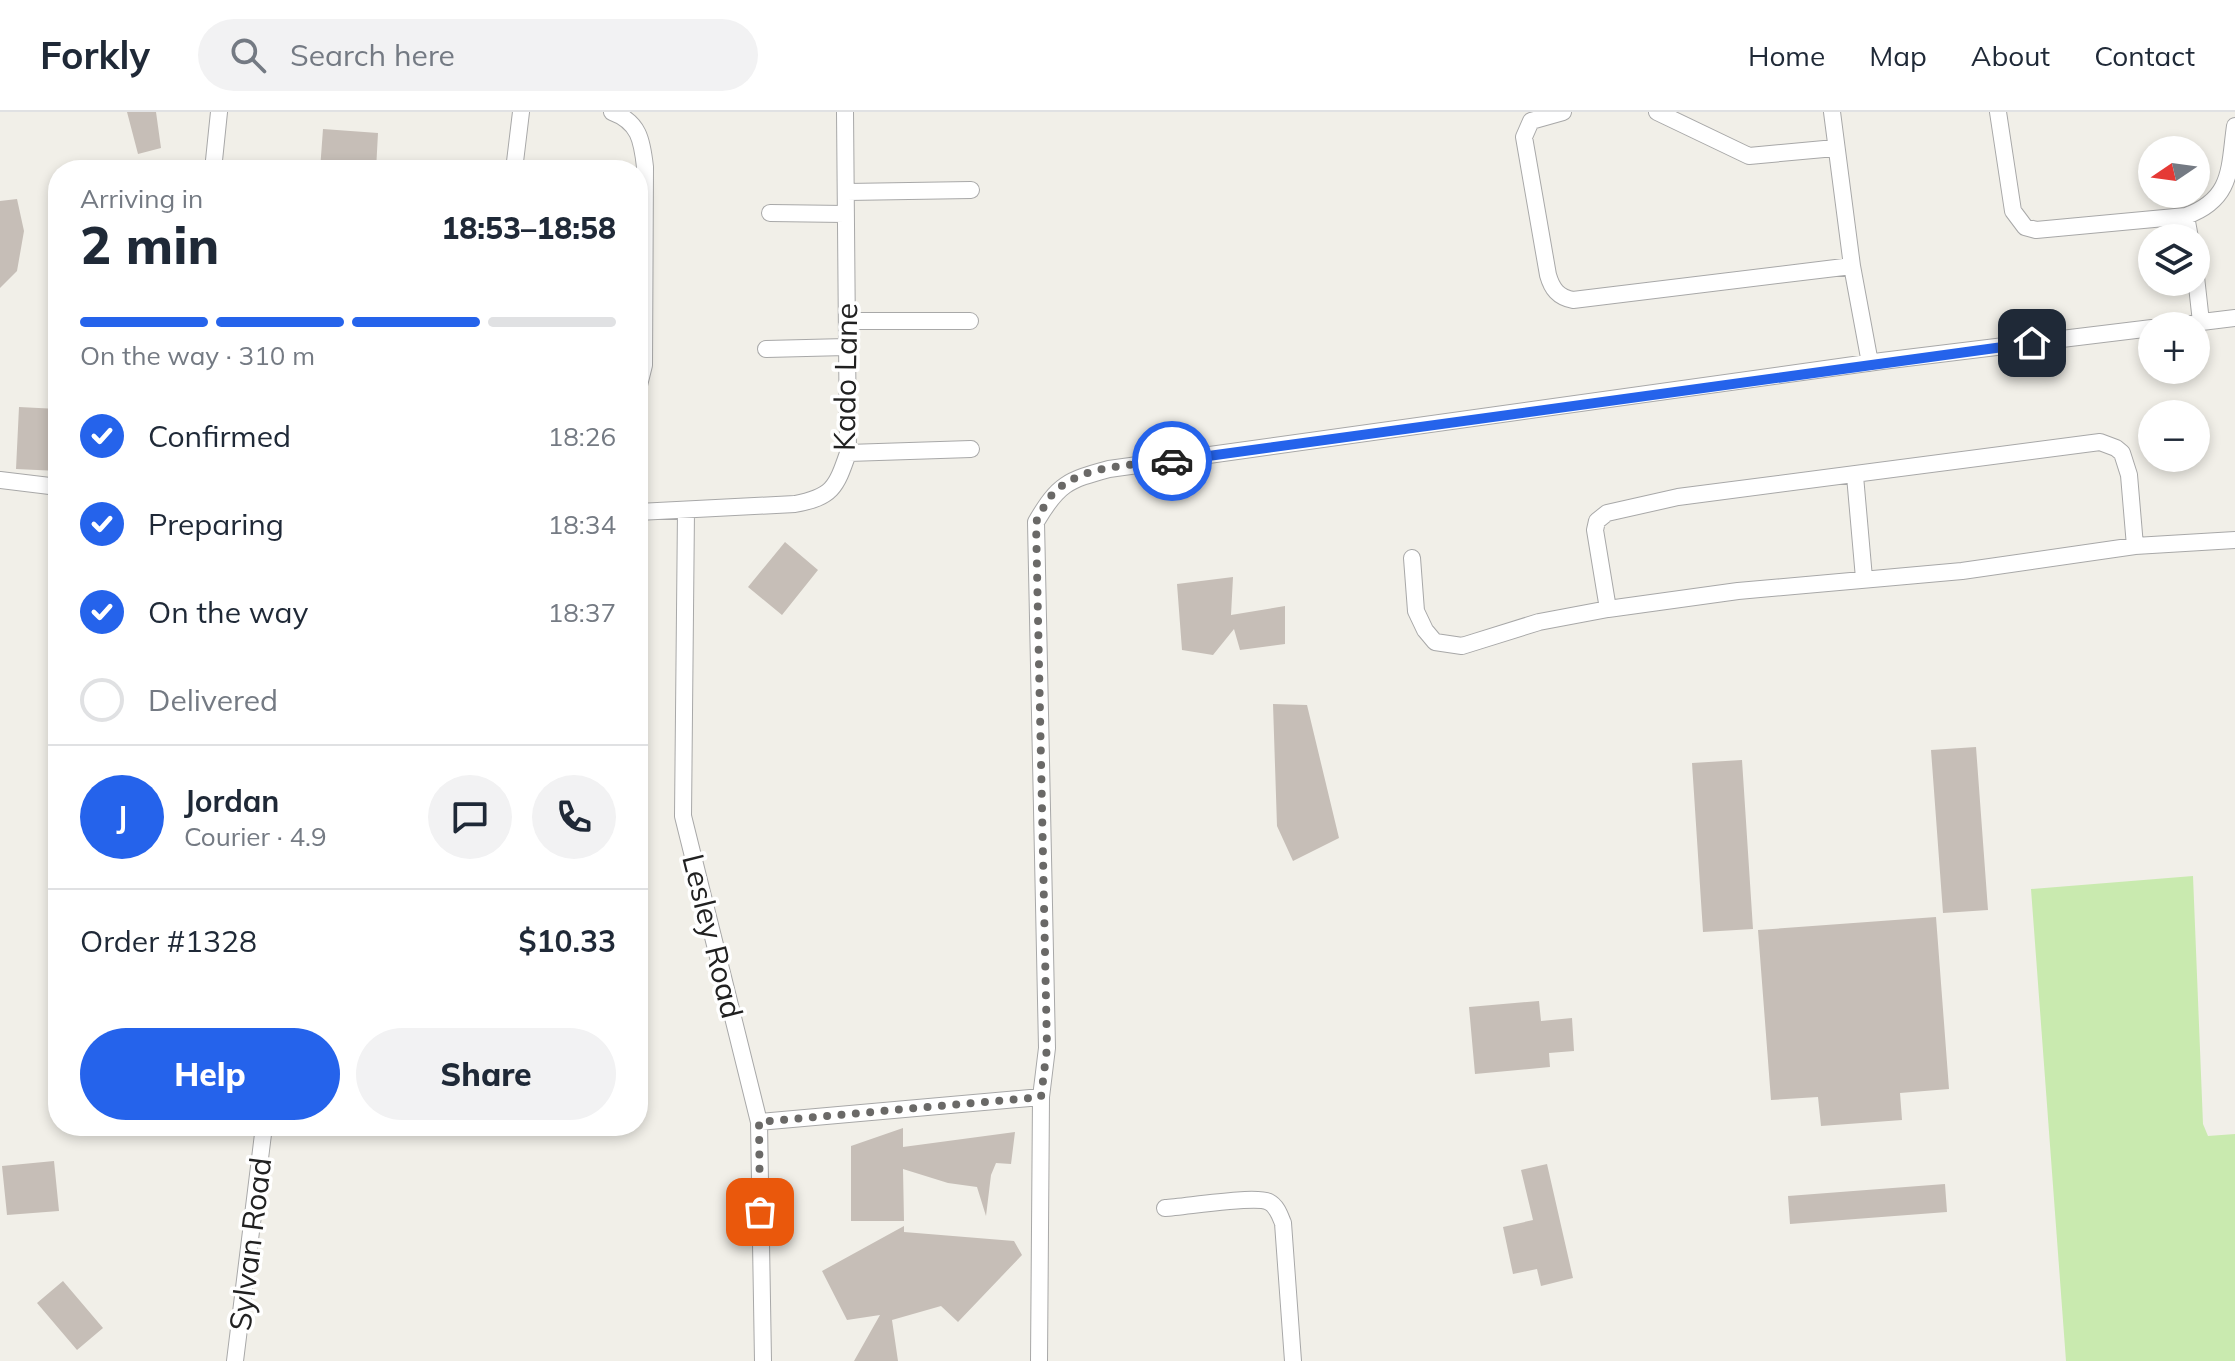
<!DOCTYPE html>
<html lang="en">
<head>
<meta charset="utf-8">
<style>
  :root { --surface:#fff; --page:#f2f2f3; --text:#1f2937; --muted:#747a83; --line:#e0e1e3; --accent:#2563eb }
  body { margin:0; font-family:Mulish,sans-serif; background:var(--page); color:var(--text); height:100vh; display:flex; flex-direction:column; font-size:30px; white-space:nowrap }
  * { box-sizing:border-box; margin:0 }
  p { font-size:26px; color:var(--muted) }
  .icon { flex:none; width:44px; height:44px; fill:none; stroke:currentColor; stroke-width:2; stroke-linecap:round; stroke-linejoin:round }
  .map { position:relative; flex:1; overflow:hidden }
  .details { position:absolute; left:48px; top:48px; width:600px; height:976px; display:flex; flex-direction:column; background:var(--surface); border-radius:32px; box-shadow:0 4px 12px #0003 }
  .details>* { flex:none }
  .needle { width:52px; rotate:257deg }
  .buttons { position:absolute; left:2138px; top:24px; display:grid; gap:16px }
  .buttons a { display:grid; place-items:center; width:72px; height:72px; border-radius:50%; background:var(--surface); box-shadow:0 4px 12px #0003; font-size:40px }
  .pin { position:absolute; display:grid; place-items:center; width:68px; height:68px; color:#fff; margin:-34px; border-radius:16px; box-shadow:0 4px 12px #0006 }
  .courier { position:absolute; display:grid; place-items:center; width:80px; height:80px; margin:-40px; border:6px solid #2563eb; border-radius:50%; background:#fff; color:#222; box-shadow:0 2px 10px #0007 }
  .headline em { font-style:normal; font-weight:800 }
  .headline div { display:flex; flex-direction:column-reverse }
  .headline { display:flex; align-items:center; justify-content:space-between; height:136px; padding:0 32px }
  h1 { font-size:52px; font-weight:800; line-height:60px }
  .bar { display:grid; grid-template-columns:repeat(4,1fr); gap:12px 8px; align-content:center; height:96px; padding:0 32px }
  .bar i { height:10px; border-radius:6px; background:var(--line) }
  .bar .current { background:var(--accent) }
  .bar p { grid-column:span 4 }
  .line { display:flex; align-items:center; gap:20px; padding:0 32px; border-top:2px solid var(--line) }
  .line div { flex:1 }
  .round { display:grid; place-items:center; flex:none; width:84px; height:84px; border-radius:42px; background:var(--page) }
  ol { padding:0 32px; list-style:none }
  li { display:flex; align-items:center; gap:24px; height:88px }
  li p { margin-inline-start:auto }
  li .icon { padding:8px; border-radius:50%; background:var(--accent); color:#fff; stroke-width:4 }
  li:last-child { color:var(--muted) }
  li i { width:44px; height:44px; border:4px solid var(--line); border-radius:50% }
  .primary-button { display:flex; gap:16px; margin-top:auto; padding:16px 32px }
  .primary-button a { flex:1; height:92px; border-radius:48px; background:var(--accent); color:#fff; font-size:32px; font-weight:800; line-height:92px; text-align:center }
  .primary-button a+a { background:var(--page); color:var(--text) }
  header { display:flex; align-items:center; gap:48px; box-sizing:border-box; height:112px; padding:0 40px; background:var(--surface); border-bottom:2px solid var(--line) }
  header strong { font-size:38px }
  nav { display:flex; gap:44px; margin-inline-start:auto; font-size:28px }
  .search { width:560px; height:72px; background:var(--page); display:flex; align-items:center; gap:20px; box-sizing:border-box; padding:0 28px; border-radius:44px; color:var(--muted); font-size:30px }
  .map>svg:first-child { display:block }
  .grass { fill:#c9eaaf }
  .building { fill:#c6beb7 }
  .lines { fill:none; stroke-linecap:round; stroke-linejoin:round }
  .minor-casing { stroke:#a8a8a8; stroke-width:18 }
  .minor { stroke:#fff; stroke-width:16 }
  .done { stroke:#6a6967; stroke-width:8; stroke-dasharray:0 14.4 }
  .route { stroke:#2563eb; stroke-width:10 }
  .labels { text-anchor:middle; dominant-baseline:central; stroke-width:7; stroke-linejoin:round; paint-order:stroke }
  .street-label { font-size:30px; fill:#212121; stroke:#fff }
</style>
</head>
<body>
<header>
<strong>Forkly</strong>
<div class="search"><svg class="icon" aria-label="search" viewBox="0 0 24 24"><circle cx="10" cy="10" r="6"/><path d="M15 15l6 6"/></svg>Search here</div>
<nav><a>Home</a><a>Map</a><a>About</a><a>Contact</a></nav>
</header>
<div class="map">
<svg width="2235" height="1249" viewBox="0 0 2235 1249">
  <rect width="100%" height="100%" fill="#f1efe8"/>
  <path class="grass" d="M 2193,764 L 2203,1012 L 2208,1024 L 2235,1022 L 2235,1249 L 2066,1249 L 2031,777 Z"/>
  <path class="building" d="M 127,0 L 156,0 L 161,36 L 138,42 Z
    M 323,17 L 378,21 L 376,58 L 320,58 Z
    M 17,87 L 24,119 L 17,159 L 0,176 L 0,89 Z
    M 19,295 L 58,297 L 58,359 L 16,357 Z
    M 785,430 L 818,458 L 782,503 L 748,475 Z
    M 1233,465 L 1231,503 L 1285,494 L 1285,532 L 1240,538 L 1234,517 L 1213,543 L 1182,538 L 1177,472 Z
    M 1273,592 L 1307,593 L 1339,726 L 1293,749 L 1277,714 Z
    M 1976,635 L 1988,798 L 1943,801 L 1931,638 Z
    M 1742,648 L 1753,817 L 1703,820 L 1692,651 Z
    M 1936,805 L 1949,977 L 1900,981 L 1902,1008 L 1821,1014 L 1818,985 L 1771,988 L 1758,818 Z
    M 1539,889 L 1541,909 L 1572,906 L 1574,939 L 1549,941 L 1550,955 L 1475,962 L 1469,895 Z
    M 903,1016 L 903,1035 L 1015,1020 L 1011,1052 L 996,1051 L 991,1063 L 986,1104 L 977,1075 L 948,1071 L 903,1057 L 904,1109 L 851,1109 L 851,1034 Z
    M 54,1049 L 59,1099 L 7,1103 L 2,1054 Z
    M 1547,1052 L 1573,1166 L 1541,1174 L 1537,1157 L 1513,1162 L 1503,1115 L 1533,1108 L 1521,1058 Z
    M 1945,1072 L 1947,1100 L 1790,1112 L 1788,1084 Z
    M 904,1114 L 904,1120 L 1014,1129 L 1022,1143 L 958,1210 L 941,1194 L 892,1208 L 898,1249 L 854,1249 L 880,1203 L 847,1208 L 822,1159 Z
    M 63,1169 L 103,1216 L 77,1238 L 37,1191 Z"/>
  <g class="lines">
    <g class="minor-casing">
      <path id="minor" d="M 612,0 C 639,10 642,28 645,55 L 644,253 L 638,277
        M 1563,0 L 1531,9 L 1524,25 L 1548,163 C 1552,177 1558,185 1573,188 L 1852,154
        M 1657,0 L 1749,44 L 1835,36
        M 1832,0 L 1852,154 L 1870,251
        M 1998,0 L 2013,99 L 2025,115 L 2036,118 L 2186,104
        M 213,58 L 219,0
        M 514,58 L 521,0
        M 847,80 L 971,78
        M 770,101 L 845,102
        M 2190,126 L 2186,104 C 2233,87 2229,56 2235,14
        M 2196,165 L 2201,210
        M 847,209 L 970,209
        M 2169,214 L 2235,206
        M 766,237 L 846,235
        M 848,341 L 971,337
        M 1855,364 L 1864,466
        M 0,368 L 58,375
        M 686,398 L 683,704 L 759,1010 L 763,1249
        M 638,400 L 795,392 C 832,385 836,376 848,341 L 845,0
        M 1412,446 L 1416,499 L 1425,518 L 1435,530 L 1462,534 L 1539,510 L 1608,497 L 1738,479 L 1962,459 L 2135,434 L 2235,428
        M 1608,497 L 1595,418 L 1597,409 L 1607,401 L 1678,385 L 2100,330 L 2116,336 L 2122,341 L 2129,363 L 2135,434
        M 759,1010 L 1041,985
        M 1165,1096 C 1185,1095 1255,1083 1269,1090 C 1277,1094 1280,1104 1283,1111 L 1293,1249
        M 235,1249 L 264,1014
        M 1039,1249 L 1041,985 L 1047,936 L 1036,410 C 1058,372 1068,368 1109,357 L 1882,249 L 2152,216"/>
    </g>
    <use href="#minor" class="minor"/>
  </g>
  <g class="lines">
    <path class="done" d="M 760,1100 L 759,1010 L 1041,985 L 1047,936 L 1036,410 C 1042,399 1047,386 1057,378 C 1085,352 1137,353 1172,349"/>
    <path class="route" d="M 1172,349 L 2032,231"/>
  </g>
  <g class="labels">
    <g class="street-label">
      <text transform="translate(845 265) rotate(-89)">Kado Lane</text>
      <text transform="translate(713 824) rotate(76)">Lesley Road</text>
      <text transform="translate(250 1132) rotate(-83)">Sylvan Road</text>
    </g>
  </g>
</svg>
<div class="buttons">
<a><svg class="needle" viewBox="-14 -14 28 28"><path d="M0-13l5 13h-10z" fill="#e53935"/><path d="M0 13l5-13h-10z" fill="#747a83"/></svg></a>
<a><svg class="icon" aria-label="layers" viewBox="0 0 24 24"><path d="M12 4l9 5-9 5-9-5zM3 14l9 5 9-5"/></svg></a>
<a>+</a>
<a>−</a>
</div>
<div class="pin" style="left:760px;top:1100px;background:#ea580c"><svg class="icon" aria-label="bag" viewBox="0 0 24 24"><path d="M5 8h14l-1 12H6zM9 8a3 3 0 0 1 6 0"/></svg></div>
<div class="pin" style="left:2032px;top:231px;background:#1f2937"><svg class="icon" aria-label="home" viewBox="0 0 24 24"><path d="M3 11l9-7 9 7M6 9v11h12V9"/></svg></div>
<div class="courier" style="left:1172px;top:349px"><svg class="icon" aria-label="car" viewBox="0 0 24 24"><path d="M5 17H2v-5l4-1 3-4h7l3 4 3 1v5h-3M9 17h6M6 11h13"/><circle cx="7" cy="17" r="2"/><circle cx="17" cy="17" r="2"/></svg></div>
<section class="details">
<div class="headline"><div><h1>2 min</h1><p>Arriving in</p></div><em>18:53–18:58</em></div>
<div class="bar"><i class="current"></i><i class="current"></i><i class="current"></i><i></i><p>On the way · 310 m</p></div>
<ol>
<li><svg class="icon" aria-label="check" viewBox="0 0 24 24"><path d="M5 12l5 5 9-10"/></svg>Confirmed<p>18:26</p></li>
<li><svg class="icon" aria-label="check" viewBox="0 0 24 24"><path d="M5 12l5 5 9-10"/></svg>Preparing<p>18:34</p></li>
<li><svg class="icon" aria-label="check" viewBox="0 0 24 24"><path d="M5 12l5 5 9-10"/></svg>On the way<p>18:37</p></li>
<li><i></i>Delivered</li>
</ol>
<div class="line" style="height:144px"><b class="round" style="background:var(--accent);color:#fff">J</b><div><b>Jordan</b><p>Courier · 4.9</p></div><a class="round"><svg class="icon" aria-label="chat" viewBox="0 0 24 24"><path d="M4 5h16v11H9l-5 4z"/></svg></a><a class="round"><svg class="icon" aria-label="phone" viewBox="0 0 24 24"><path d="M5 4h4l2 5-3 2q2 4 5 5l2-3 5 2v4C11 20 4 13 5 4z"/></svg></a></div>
<div class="line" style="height:104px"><div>Order #1328</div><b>$10.33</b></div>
<div class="primary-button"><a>Help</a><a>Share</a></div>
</section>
</div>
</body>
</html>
